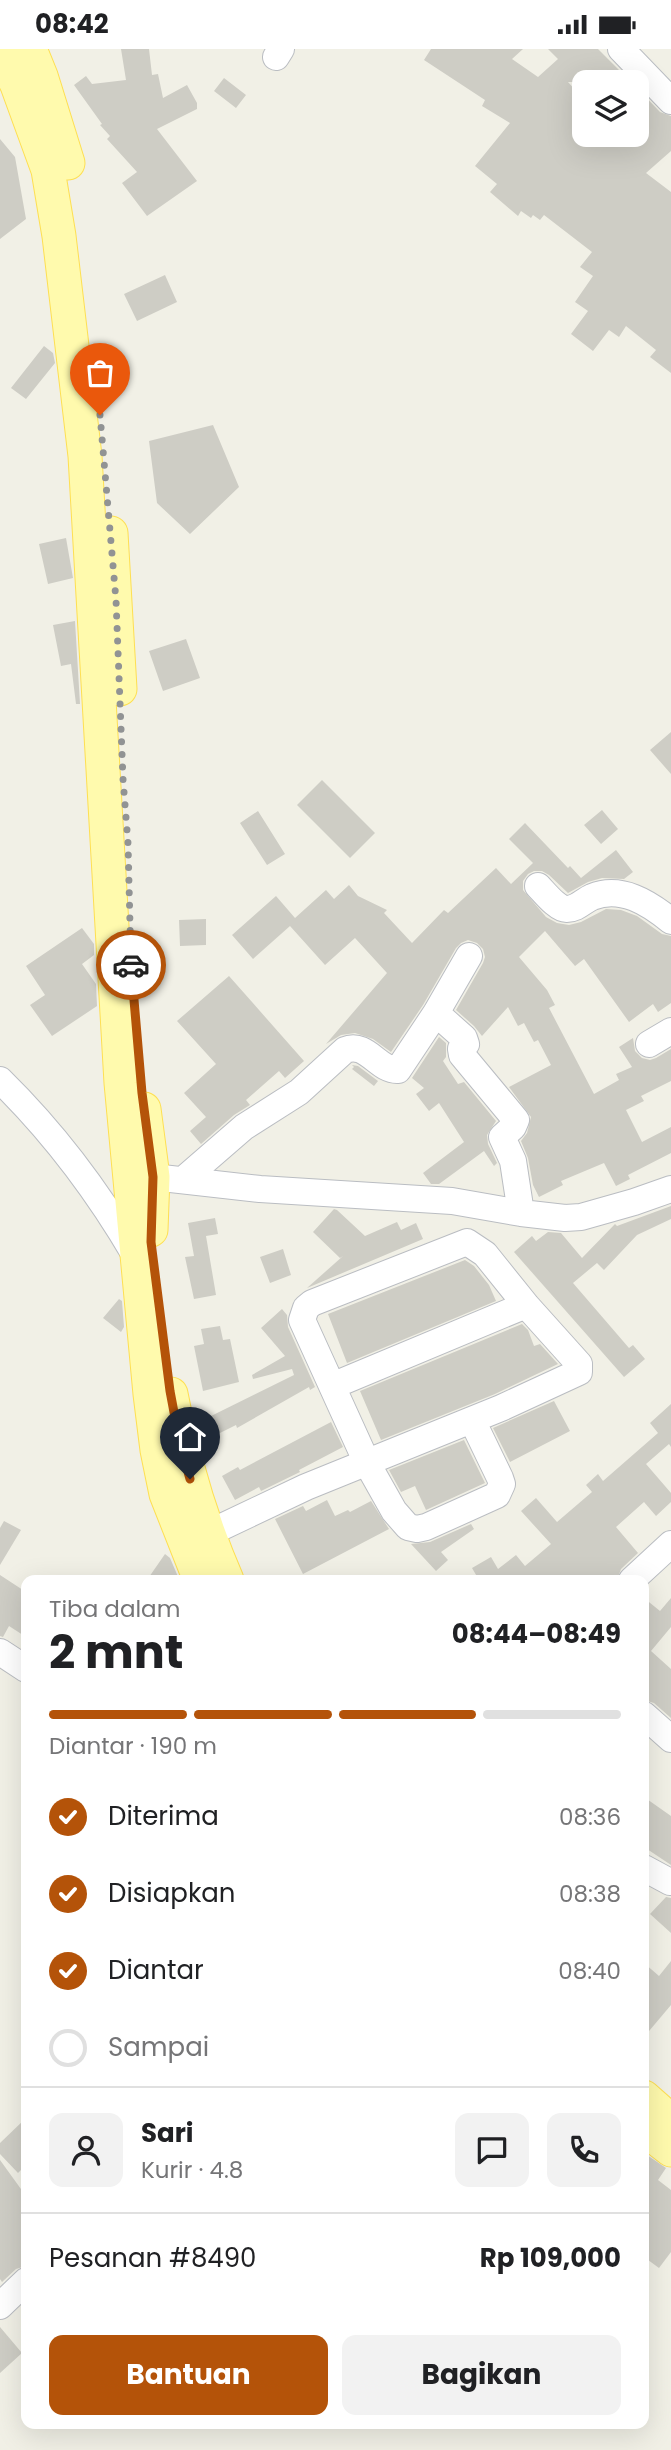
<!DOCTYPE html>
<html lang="id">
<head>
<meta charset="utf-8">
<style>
  :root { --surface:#fff; --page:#f2f2f2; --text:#202124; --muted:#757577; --line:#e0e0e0; --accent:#b45309 }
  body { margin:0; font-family:Poppins,sans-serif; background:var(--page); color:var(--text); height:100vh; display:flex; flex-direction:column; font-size:26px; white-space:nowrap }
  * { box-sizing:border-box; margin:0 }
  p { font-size:23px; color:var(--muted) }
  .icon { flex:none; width:38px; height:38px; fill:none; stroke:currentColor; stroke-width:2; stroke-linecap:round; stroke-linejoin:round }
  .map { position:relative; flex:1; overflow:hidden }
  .drawer { position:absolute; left:21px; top:1526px; width:628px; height:854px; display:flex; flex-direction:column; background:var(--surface); border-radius:14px; box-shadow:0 7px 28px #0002 }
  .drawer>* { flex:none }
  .tools { position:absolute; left:572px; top:21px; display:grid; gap:14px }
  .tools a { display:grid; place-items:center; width:77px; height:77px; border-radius:14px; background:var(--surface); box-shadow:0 7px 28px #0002; font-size:35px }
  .pin { position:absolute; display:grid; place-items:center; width:60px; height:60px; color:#fff; margin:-72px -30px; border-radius:50% 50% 50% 0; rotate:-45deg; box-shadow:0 0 7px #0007 }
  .pin .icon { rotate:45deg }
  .courier { position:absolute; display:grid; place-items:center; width:70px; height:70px; margin:-35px; border:5px solid #b45309; border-radius:50%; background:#fff; color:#222; box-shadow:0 2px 9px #0007 }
  .summary em { font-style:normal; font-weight:700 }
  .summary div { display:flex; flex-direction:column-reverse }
  .summary { display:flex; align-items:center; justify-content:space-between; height:119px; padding:0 28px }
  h1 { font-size:46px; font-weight:700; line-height:52px }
  .bar { display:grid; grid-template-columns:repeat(4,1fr); gap:10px 7px; align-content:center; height:84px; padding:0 28px }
  .bar i { height:9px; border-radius:5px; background:var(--line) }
  .bar .selected { background:var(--accent) }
  .bar p { grid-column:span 4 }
  .line { display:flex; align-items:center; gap:18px; padding:0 28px; border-top:2px solid var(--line) }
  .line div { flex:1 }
  .round { display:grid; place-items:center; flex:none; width:74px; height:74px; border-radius:14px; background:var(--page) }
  ol { padding:0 28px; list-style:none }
  li { display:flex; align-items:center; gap:21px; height:77px }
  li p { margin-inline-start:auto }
  li .icon { padding:7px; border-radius:50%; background:var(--accent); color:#fff; stroke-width:4 }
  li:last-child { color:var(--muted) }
  li i { width:38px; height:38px; border:4px solid var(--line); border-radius:50% }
  .button { display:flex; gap:14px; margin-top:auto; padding:14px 28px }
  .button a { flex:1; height:80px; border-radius:14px; background:var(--accent); color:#fff; font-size:28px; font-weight:700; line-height:80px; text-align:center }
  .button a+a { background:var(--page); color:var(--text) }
  .status { display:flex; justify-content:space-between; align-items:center; height:49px; padding:0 35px; background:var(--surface); direction:ltr }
  .status svg { height:19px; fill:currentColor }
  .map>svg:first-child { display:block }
  .building { fill:#cecdc5 }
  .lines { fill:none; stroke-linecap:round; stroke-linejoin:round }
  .minor-casing { stroke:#babdc2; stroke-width:28 }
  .major-casing { stroke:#fedf52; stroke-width:35 }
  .minor { stroke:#fff; stroke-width:26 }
  .major { stroke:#fffaad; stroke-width:33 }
  .done { stroke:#919394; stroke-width:7; stroke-dasharray:0 12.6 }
  .route { stroke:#b45309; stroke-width:9 }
</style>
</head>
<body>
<div class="status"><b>08:42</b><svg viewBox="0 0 49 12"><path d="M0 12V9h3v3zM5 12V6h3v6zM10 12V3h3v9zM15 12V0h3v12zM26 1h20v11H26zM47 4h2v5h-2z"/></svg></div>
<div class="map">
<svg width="671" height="2401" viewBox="0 0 671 2401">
  <rect width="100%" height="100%" fill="#f1f0e6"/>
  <path class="building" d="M 121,0 L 149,0 L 152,26 L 158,25 L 163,49 L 187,36 L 197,54 L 197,60 L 157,80 L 197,132 L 147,167 L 122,134 L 137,123 L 107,90 L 110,87 L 100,76 L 102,75 L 74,36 L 86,27 L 92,35 L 126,31 Z
    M 431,0 L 523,0 L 512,10 L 538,28 L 558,10 L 548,0 L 598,0 L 631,33 L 568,33 L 584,51 L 584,86 L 637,86 L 637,39 L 660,63 L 671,67 L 671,102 L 646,124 L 671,143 L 671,324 L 650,308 L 656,301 L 626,277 L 619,288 L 609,281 L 593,302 L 571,285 L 588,262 L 575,253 L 593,227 L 580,218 L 592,203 L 544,166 L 540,171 L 533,166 L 531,169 L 521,162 L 518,167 L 490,143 L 497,135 L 475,117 L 510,74 L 482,57 L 485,51 L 424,11 Z
    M 224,29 L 246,46 L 236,59 L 214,42 Z
    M 0,90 L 15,108 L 26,170 L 0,190 Z
    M 165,226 L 177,253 L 137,272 L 124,245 Z
    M 44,297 L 53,304 L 55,314 L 26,350 L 11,339 Z
    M 213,376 L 239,438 L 190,485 L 157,454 L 149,392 Z
    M 66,489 L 73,529 L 48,535 L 39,495 Z
    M 75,572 L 80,655 L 76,655 L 71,615 L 61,617 L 53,576 Z
    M 186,590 L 200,629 L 163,642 L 149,602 Z
    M 671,683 L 671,725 L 650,701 Z
    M 322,731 L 375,784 L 350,809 L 297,756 Z
    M 602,761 L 618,780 L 601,795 L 584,776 Z
    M 258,762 L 285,805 L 267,816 L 240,774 Z
    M 525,774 L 568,819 L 570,817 L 581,829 L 616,801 L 633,823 L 624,830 L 602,829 L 588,833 L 568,844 L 549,826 L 542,822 L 534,822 L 528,825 L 523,832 L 523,841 L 546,868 L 557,874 L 569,876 L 581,873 L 606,860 L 621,861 L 637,867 L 662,885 L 671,887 L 671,954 L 658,963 L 653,955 L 629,973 L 584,910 L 575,917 L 545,882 L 519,908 L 547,941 L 555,956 L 549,959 L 594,1045 L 619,1031 L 616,1025 L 632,1018 L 619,998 L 633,989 L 635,1002 L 642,1009 L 650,1011 L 656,1009 L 671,1000 L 671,1032 L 641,1047 L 644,1052 L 626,1061 L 642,1093 L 671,1078 L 671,1104 L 628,1126 L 630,1130 L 616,1137 L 604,1114 L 561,1132 L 563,1136 L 539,1148 L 533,1136 L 528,1109 L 521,1092 L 527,1084 L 531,1068 L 509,1038 L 551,1016 L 538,991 L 534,993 L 524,974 L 518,977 L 508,958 L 482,987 L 474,977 L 456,961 L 483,914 L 485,908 L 483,900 L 477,894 L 468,891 L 461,894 L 456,899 L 423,956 L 391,1003 L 373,990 L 355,984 L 341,986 L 326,995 L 387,924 L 355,889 L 325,916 L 290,877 L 253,910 L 232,886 L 276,847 L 295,869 L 326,841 L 334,850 L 349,836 L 358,847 L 387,861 L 384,864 L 412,894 L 444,861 L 448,864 L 496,819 L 511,835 L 533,814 L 509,790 Z
    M 206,870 L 206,896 L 180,897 L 179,871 Z
    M 82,879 L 94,895 L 94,906 L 82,915 L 96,935 L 97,957 L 52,987 L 30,956 L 45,946 L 26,917 Z
    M 229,927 L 304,1012 L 285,1029 L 279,1022 L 246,1051 L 250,1056 L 234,1066 L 201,1095 L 190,1082 L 206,1068 L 184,1044 L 216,1015 L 177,972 Z
    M 439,988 L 446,994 L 446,1008 L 443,1012 L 458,1035 L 464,1033 L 496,1072 L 487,1086 L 488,1095 L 497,1114 L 494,1117 L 484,1102 L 439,1135 L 431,1135 L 423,1124 L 464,1093 L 439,1054 L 429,1062 L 416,1045 L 424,1039 L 412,1029 Z
    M 352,1016 L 358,1017 L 378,1032 L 374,1037 L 352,1020 L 354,1018 Z
    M 671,1157 L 671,1170 L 637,1186 L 604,1221 L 597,1214 L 573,1234 L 629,1299 L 633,1296 L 645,1310 L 624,1328 L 514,1203 L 532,1187 L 536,1192 L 548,1183 L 561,1184 L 582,1209 L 615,1175 L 617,1177 Z
    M 334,1160 L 337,1161 L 365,1187 L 397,1173 L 401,1181 L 416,1174 L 423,1190 L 307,1239 L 343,1207 L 340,1209 L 313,1183 Z
    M 215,1169 L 218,1185 L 206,1187 L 216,1246 L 194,1250 L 185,1208 L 194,1207 L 188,1174 Z
    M 283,1200 L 291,1226 L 270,1234 L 260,1208 Z
    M 465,1211 L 474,1217 L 489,1236 L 496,1252 L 347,1314 L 328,1265 Z
    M 119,1250 L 122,1252 L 124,1278 L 121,1283 L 103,1269 Z
    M 282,1260 L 287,1266 L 288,1278 L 315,1338 L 310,1341 L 309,1338 L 237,1379 L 236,1376 L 214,1387 L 205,1370 L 294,1326 L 292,1320 L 253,1330 L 252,1326 L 285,1307 L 261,1279 Z
    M 522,1275 L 528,1281 L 534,1297 L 540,1295 L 558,1315 L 495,1345 L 381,1391 L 360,1342 Z
    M 220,1277 L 223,1291 L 230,1290 L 239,1333 L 203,1342 L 194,1297 L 204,1295 L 201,1280 Z
    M 554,1352 L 570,1382 L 510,1413 L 493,1379 Z
    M 671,1355 L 671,1398 L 669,1395 L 646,1415 L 671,1444 L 671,1453 L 656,1467 L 644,1453 L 616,1478 L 638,1504 L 621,1520 L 617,1531 L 479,1531 L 472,1519 L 491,1508 L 498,1520 L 516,1506 L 525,1517 L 551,1495 L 521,1462 L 536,1449 L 557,1473 L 592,1443 L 586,1436 L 598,1425 L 603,1432 L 658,1384 L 650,1374 Z
    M 331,1373 L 343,1398 L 299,1421 L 300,1423 L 261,1442 L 259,1438 L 235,1451 L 222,1427 L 238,1418 L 240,1421 Z
    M 464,1391 L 485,1434 L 426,1461 L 415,1437 L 401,1443 L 389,1421 Z
    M 327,1451 L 335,1467 L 348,1461 L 350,1463 L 371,1452 L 389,1480 L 303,1525 L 275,1470 L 303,1457 L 306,1462 Z
    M 4,1472 L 21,1481 L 0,1516 L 0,1479 Z
    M 471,1475 L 474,1480 L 441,1503 L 448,1511 L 436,1522 L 411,1495 L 430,1493 Z
    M 165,1505 L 170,1509 L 179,1530 L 147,1531 Z
    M 0,1526 L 26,1543 L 26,1588 L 9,1577 L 3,1588 L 0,1587 Z
    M 644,1549 L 660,1562 L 671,1549 L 671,1578 L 651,1602 L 671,1620 L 671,1669 L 654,1654 L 644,1651 Z
    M 644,1748 L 671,1767 L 671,1816 L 644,1798 Z
    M 666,1848 L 671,1849 L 671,1884 L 650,1865 Z
    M 671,1912 L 671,1956 L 644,1988 L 644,1914 L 659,1927 Z
    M 26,2069 L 26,2116 L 18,2124 L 0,2105 L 0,2094 Z
    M 644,2104 L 666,2119 L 658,2131 L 671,2141 L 671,2203 L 659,2219 L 644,2208 Z
    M 0,2111 L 26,2147 L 26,2217 L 16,2220 L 2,2233 L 0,2230 Z
    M 0,2278 L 22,2304 L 0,2324 Z"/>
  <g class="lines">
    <g class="minor-casing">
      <path id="minor" d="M 621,0 L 671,52
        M 276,8 L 281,0
        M 538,837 C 544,843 558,861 567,860 C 577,860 583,852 592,848 C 621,836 649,854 671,872
        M 436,964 L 464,989 L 466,995 L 461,1000 L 462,1006 L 516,1071 L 513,1078 L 502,1088 L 513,1112 L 521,1164
        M 649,995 L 671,982
        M 0,1031 C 54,1084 97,1141 135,1206
        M 153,1128 L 260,1140 L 452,1152 L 521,1164 L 565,1169 L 581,1168 L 634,1153 L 671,1140
        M 184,1130 L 244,1078 L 299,1043 L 345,1001 C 367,992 378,1022 398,1021 L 436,964 L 469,907
        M 332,1337 L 526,1256
        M 207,1485 L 306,1438 L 501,1359 L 579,1323 L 579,1315 L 526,1256 L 485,1205 L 467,1193 L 312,1254 L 306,1259 L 302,1271 L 367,1414 L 394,1462 L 408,1478 L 417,1480 L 426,1478 L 497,1446 L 502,1435 L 500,1429 L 472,1371
        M 632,1531 L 671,1495
        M 0,1603 L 26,1620
        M 644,1666 L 671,1690
        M 644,1819 L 670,1833
        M 0,2257 L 26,2232"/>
    </g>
    <g class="major-casing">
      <path id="major" d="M 0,0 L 17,36 L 48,121 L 59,187 L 85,407 L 121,1034 L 150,1345 L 157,1401 L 166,1445 L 200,1531
        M 30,0 L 41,27 L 68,114
        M 111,484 L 120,640
        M 144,1060 L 153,1128 L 151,1181
        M 171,1345 C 183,1410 201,1471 227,1531
        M 644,2048 L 671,2072
        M 644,2080 L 671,2101"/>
    </g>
    <use href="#minor" class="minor"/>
    <use href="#major" class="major"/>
  </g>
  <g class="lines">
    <path class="done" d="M 100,366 L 116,551 L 123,730 L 128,794 L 131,916"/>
    <path class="route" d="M 131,916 L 142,1044 L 153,1128 L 151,1193 L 170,1342 L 179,1390 L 190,1430"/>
  </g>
</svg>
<div class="tools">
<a><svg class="icon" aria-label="layers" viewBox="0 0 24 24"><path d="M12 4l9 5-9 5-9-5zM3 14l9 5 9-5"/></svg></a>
</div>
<div class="pin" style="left:100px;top:366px;background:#ea580c"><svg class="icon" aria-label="bag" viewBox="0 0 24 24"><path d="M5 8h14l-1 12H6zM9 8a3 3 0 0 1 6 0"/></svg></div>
<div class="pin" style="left:190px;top:1430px;background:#1f2937"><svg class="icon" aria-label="home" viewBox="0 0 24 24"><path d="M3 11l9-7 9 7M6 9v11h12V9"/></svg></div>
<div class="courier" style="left:131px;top:916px"><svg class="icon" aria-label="car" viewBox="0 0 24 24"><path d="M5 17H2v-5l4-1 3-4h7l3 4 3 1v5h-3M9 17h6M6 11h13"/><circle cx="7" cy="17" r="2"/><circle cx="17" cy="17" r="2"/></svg></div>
<section class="drawer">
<div class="summary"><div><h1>2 mnt</h1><p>Tiba dalam</p></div><em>08:44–08:49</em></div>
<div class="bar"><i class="selected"></i><i class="selected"></i><i class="selected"></i><i></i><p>Diantar · 190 m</p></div>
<ol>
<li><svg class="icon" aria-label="check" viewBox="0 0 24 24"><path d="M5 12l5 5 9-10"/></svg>Diterima<p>08:36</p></li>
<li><svg class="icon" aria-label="check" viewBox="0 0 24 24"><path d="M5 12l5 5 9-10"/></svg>Disiapkan<p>08:38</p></li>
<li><svg class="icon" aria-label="check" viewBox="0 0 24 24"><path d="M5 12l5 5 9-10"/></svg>Diantar<p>08:40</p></li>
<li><i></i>Sampai</li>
</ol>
<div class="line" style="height:126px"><a class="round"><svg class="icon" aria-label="person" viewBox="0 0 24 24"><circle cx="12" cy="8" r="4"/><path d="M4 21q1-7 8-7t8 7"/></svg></a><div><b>Sari</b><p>Kurir · 4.8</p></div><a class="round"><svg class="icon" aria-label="chat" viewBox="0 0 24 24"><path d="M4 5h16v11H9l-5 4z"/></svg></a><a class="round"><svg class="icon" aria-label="phone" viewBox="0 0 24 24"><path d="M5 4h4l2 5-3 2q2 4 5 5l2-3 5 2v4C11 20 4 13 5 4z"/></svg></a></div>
<div class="line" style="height:91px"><div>Pesanan #8490</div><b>Rp 109,000</b></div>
<div class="button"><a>Bantuan</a><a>Bagikan</a></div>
</section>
</div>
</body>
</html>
